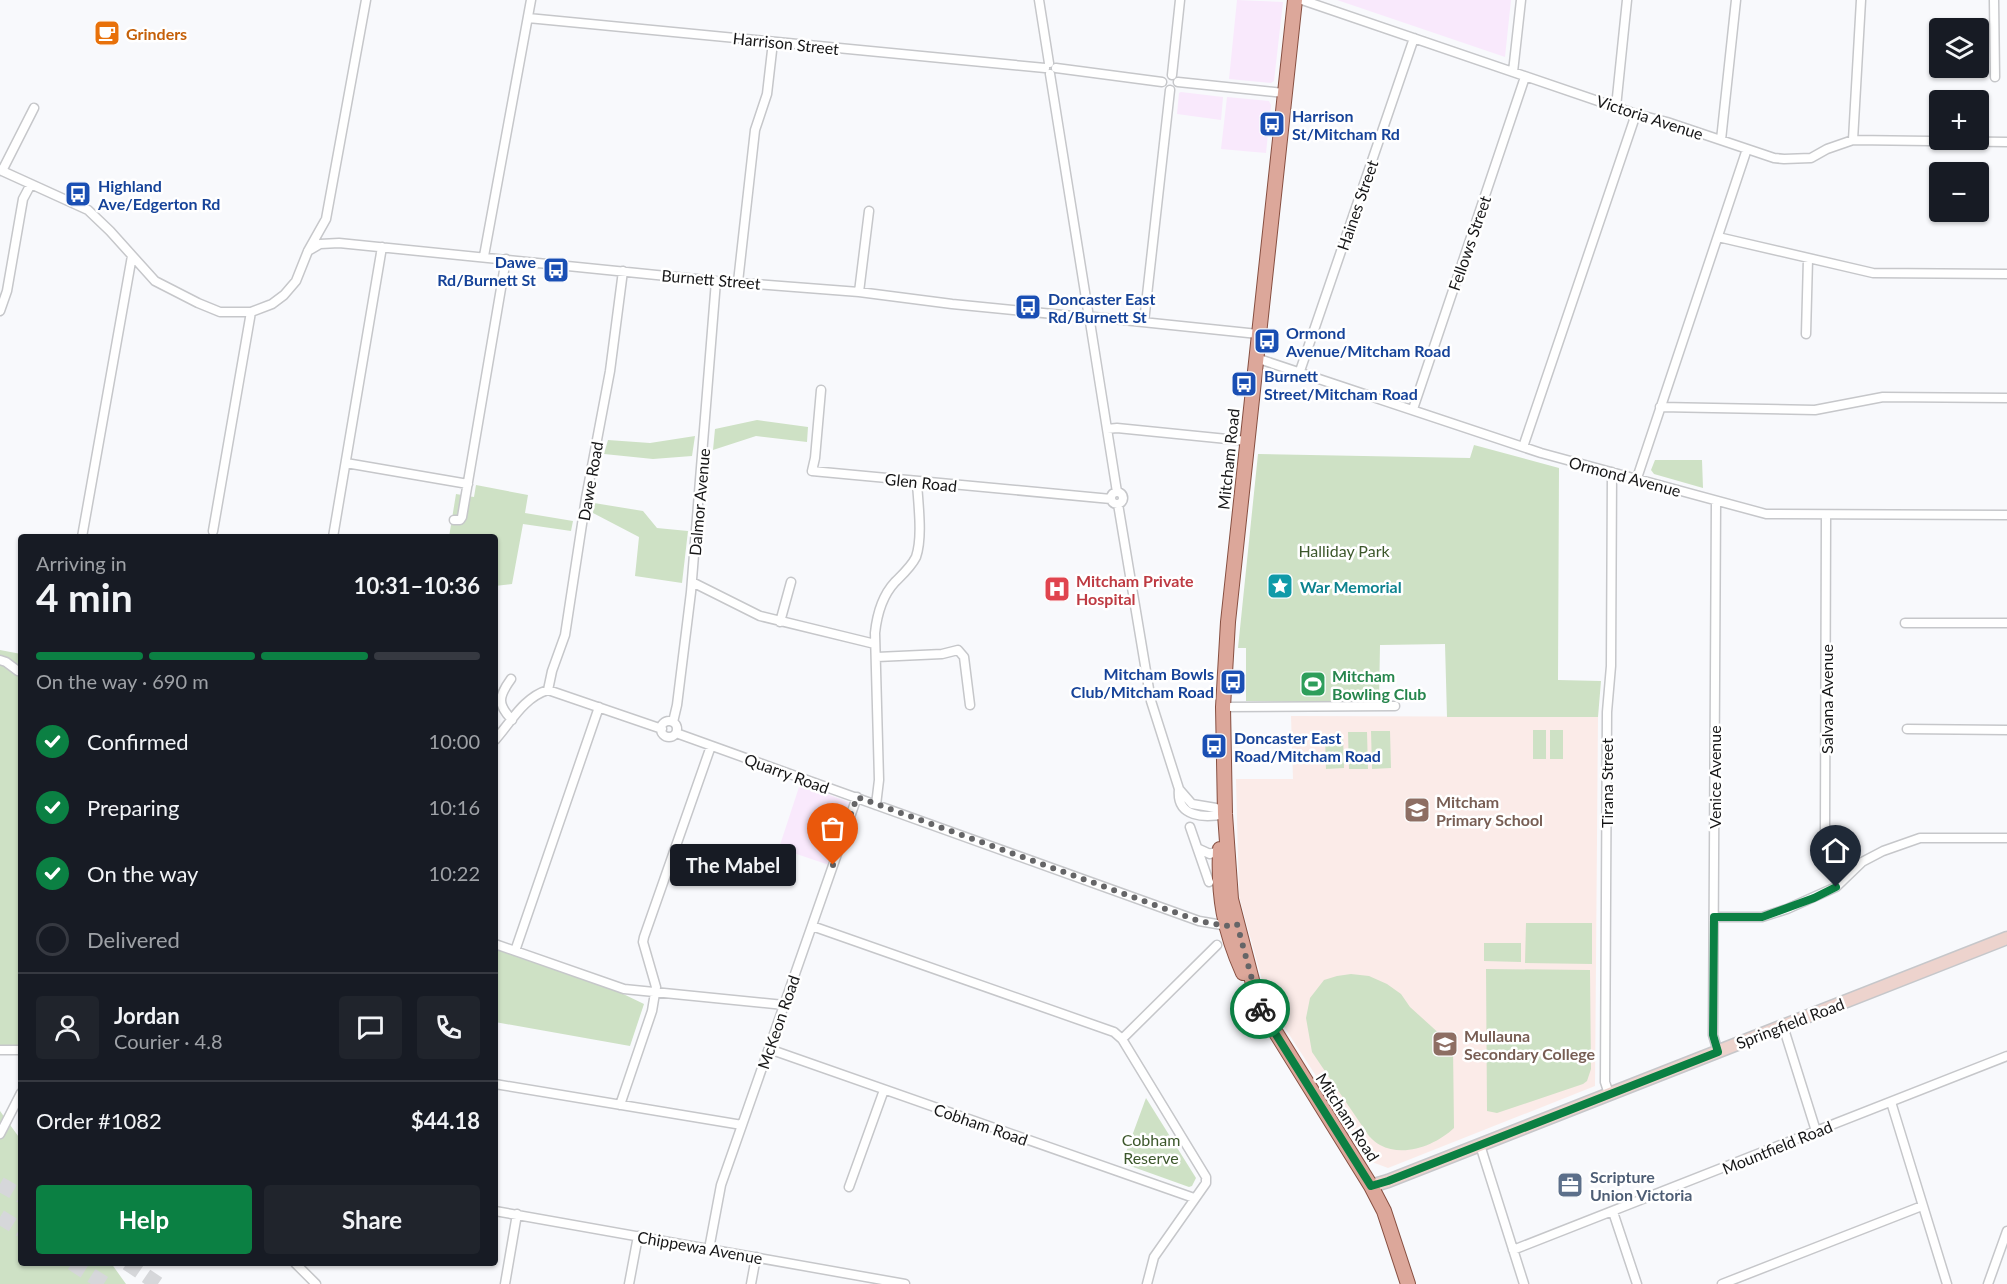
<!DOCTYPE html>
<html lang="en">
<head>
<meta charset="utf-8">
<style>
  :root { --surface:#171b24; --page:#20242c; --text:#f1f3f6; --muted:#9ea1a6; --line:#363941; --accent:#0b8043 }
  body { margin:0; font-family:Lato,sans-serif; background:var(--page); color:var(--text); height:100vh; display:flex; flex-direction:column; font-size:22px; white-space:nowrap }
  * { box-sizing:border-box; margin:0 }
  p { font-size:20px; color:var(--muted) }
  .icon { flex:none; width:33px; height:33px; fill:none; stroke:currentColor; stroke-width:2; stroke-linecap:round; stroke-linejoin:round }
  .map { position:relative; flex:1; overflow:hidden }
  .side { position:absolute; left:18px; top:534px; width:480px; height:732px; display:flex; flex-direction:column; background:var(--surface); border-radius:6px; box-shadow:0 2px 4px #0004 }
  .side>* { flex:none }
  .controls { position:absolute; left:1929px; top:18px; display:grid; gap:12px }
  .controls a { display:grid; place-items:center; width:60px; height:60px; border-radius:6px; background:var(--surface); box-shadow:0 2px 4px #0004; font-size:30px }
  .pin { position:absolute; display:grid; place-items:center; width:51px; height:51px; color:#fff; margin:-62px -26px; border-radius:50% 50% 50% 0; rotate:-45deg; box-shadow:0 0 6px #0007 }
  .pin .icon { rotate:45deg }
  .courier { position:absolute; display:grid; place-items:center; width:60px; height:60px; margin:-30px; border:4px solid #0b8043; border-radius:50%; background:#fff; color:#222; box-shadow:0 2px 8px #0007 }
  .bubble { position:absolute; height:42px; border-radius:6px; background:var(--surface); box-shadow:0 2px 4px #0004; font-size:20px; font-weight:700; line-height:42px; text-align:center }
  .overview em { font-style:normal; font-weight:700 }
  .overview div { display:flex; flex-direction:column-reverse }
  .overview { display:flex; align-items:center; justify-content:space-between; height:102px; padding:0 18px }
  h1 { font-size:39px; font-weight:700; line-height:45px }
  .bar { display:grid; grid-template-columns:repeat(4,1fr); gap:9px 6px; align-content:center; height:72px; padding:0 18px }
  .bar i { height:8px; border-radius:4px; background:var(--line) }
  .bar .on { background:var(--accent) }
  .bar p { grid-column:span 4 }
  .line { display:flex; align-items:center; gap:15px; padding:0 18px; border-top:2px solid var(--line) }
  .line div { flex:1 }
  .round { display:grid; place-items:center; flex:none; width:63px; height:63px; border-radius:6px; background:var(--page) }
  ol { padding:0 18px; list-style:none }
  li { display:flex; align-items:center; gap:18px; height:66px }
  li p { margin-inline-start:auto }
  li .icon { padding:6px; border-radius:50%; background:var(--accent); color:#fff; stroke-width:4 }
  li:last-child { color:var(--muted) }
  li i { width:33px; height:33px; border:3px solid var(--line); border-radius:50% }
  .button { display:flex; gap:12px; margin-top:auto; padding:12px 18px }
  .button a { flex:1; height:69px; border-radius:6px; background:var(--accent); color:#fff; font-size:24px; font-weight:700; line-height:69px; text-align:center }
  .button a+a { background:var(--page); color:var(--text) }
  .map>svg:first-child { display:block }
  .commercial { fill:#f9e9fc }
  .education { fill:#fbebe8 }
  .green { fill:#cee1c5 }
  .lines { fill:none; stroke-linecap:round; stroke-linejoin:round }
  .highway-tunnel { stroke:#d6d7da; stroke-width:15; stroke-dasharray:15 8; stroke-linecap:butt }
  .street-casing { stroke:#c6c7ca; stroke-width:11 }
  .secondary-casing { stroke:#c6c7ca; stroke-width:15 }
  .primary-casing { stroke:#874f41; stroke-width:16 }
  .street { stroke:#fff; stroke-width:8 }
  .secondary { stroke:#edd3cd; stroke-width:12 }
  .primary { stroke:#dca79a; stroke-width:14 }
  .done { stroke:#656567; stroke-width:6; stroke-dasharray:0 10.8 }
  .route { stroke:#0b8043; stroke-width:8 }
  .labels { text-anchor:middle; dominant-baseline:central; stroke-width:5; stroke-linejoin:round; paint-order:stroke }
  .food-label { font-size:16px; font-weight:bold; fill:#c56008; stroke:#fff; text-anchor:start }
  .street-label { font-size:16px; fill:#161617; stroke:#fff }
  .transit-label { font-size:16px; font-weight:bold; fill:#164399; stroke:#fff; text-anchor:start }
  .park-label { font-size:16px; fill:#3c572b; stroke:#fff }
  .health-label { font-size:16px; font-weight:bold; fill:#be3a42; stroke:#fff; text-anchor:start }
  .culture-label { font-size:16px; font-weight:bold; fill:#0d838f; stroke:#fff; text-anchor:start }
  .leisure-label { font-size:16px; font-weight:bold; fill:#27864d; stroke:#fff; text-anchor:start }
  .education-label { font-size:16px; font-weight:bold; fill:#785e54; stroke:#fff; text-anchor:start }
  .service-label { font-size:16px; font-weight:bold; fill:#4e5e75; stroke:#fff; text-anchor:start }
</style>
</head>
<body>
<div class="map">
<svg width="2007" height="1284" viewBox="0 0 2007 1284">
  <rect width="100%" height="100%" fill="#f8f9fc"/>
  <path class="commercial" d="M 1237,0 L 1283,2 L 1274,81 L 1271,83 L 1229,79 Z
    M 1337,0 L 1511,0 L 1505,57 Z
    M 1181,92 L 1223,97 L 1221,120 L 1177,114 L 1179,93 Z
    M 1227,97 L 1269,101 L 1271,105 L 1266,153 L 1221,149 Z
    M 800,784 L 851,803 L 829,865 L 779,848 Z"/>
  <path class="education" d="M 1291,716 L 1598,717 L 1595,1086 L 1388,1168 L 1372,1162 L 1268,1002 L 1239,896 L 1236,779 L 1293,779 Z"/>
  <path class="green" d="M 757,420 L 808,427 L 807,442 L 756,436 L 713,450 L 715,429 Z
    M 695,436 L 692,456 L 653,459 L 604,454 L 608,440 L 650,443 Z
    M 1474,445 L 1559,468 L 1558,680 L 1601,681 L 1598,717 L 1447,717 L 1445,644 L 1380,645 L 1379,702 L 1246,701 L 1246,648 L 1238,648 L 1258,454 L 1470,458 Z
    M 1655,460 L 1702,460 L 1703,488 L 1654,474 L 1651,470 Z
    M 476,485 L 528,495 L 525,513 L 573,521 L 571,531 L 523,524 L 512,584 L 495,586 L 495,537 L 449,537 L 456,494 L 474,497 Z
    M 594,503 L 643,511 L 657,528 L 688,531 L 682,583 L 635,576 L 639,537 L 593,513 Z
    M 0,650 L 21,654 L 21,1045 L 0,1046 Z
    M 1533,730 L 1546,730 L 1546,759 L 1533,759 Z
    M 1550,730 L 1563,730 L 1563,759 L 1550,759 Z
    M 1371,731 L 1390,731 L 1391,768 L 1372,769 Z
    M 1348,732 L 1367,732 L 1368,769 L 1349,769 Z
    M 1325,736 L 1343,736 L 1344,768 L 1326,769 Z
    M 1526,923 L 1592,923 L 1592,964 L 1525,963 Z
    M 1484,943 L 1521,943 L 1521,962 L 1484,961 Z
    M 495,948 L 617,991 L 644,1004 L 630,1046 L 495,1022 Z
    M 1486,969 L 1590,970 L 1591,1069 L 1587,1081 L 1583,1084 L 1497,1113 L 1487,1111 Z
    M 1351,974 L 1369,976 L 1387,984 L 1401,994 L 1410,1007 L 1453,1046 L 1454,1128 C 1436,1145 1404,1158 1380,1145 C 1376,1143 1372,1139 1369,1136 L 1312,1052 L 1306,1018 L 1310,998 L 1324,980 L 1337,976 Z
    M 1146,1098 L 1196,1178 L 1192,1186 L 1189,1187 L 1122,1163 Z
    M 0,1111 L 21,1140 L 21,1263 L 111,1263 L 126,1284 L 0,1284 Z"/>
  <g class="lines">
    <path class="highway-tunnel" d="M 0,1184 L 21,1196
      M 0,1217 L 21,1230
      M 72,1263 L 105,1284
      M 127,1263 L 158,1284"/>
    <g class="street-casing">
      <path id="street" d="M 1039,0 L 1049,63
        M 1302,0 L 1636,114 L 1667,122 L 1774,158 L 1784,159 L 1811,158 L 1827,149 L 1853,140 L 2007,142
        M 1994,0 L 1995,77
        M 528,18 L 1045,68
        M 1056,68 L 1162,82
        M 1513,72 L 1521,0
        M 1050,74 L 1088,311
        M 1172,75 L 1180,0
        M 1178,82 L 1284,93
        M 1616,107 L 1627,0
        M 1721,140 L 1736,0
        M 1853,140 L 1861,0
        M 0,170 L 88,210 L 110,231 L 155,281 L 198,303 L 220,312 L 251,312 L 272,304 L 284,295 L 296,281 L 308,251 L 326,219 L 366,0
        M 2,171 L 34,108
        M 1718,237 L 1873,273 L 2007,274
        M 308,251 L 320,244 L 339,243 L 716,281 L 859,292 L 952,304 L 1083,317
        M 484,256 L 531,0
        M 738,282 L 755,130 L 767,94 L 773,42
        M 859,292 L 869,211
        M 0,311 L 7,291 L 23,199 L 31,184
        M 1094,317 L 1258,334
        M 1090,322 L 1117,492
        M 1144,322 L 1170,90
        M 1806,334 L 1808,259
        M 1256,358 L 1541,453 L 1766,514 L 2007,515
        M 1300,371 L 1414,38
        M 821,390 L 815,458 L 812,471 L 1111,499
        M 1660,407 L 1815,410 L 1883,397 L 2007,398
        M 1413,409 L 1525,77
        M 1107,429 L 1117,428 L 1247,441
        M 1523,447 L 1636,114
        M 346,463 L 468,484
        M 1637,478 L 1747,149
        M1111 498a6 6 0 1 1 12 0a6 6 0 1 1-12 0Z
        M 1716,501 L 1713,1035 L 1718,1052
        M 1118,504 L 1151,701 L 1179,789 C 1176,818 1205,818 1225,814
        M 1826,515 L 1825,833 C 1829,851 1833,864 1845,878
        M 454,520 L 460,520 L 462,517 L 506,259
        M 213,531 L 251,312
        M 82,537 L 132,256
        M 333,537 L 382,247
        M 692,582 L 760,616 L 875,644
        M 780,622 L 791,582
        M 1905,623 L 2007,623
        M 877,657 L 942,654 L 958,650 L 964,657 L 970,705
        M 0,660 L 6,662 L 18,671
        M 511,679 C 498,697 497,704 512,720
        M 548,690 L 552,671 L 565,635 L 586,498 L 610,371 L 623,271
        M 1223,707 L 1395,706
        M661 729a8 8 0 1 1 16 0a8 8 0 1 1-16 0Z
        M 673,722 L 677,705 L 691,592 L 716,281
        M 1907,729 L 2007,730
        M 676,733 L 1199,921 L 1228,926
        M 495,740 C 511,722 524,697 548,690 L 662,729
        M 1179,789 L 1192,804 L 1216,808 L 1225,814
        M 876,805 L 879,780 L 875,633 C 877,614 882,596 895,582 C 903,574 911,567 916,557 C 923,537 918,503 917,482
        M 1190,827 L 1209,882
        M 1199,849 L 1210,854 L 1220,850
        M 1714,917 L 1762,917 L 1787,909 L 1836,887 L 1862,862 L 1883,851 L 1920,838 L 2007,838
        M 812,926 L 1114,1032 L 1122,1039
        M 495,944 L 624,989 L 784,1005
        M 515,951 L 599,707
        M 1783,1026 L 1816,1131
        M 769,1049 L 1194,1198
        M 0,1050 L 21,1050
        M 495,1084 L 742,1125
        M 1609,1094 L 1605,1082 L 1607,712 L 1611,666 L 1612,472
        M 1891,1102 L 1947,1284
        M 620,1105 L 652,1011 L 656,987 L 643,942 L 644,937 L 711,746
        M 0,1134 L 21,1093
        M 1480,1145 L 1524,1284
        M 849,1187 L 884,1090
        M 495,1211 L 905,1284
        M 1613,1212 L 1637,1284
        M 709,1249 L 721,1185 L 857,797
        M 1513,1250 L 2007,1056
        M 295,1263 L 316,1284
        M 505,1284 L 517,1214
        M 629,1284 L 638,1236
        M 751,1284 L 756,1257
        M 1147,1284 L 1154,1257 L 1206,1183 L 1206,1177 L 1122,1039 L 1217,945
        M 1722,1284 L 1922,1206
        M 1988,1284 L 2007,1231"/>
    </g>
    <g class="secondary-casing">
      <path id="secondary" d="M 1371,1186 L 1388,1181 L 2007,938"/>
    </g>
    <g class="primary-casing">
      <path id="primary" d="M 1220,849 C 1218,896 1224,931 1243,973
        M 1255,999 L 1371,1186 L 1384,1211 L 1408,1284
        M 1259,1007 L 1231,899 L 1225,814 L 1223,707 L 1228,622 L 1295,0"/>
    </g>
    <use href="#street" class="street"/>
    <use href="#secondary" class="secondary"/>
    <use href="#primary" class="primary"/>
  </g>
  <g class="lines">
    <path class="done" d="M 833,865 L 857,797 L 1199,921 L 1225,926 L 1237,924 L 1260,1009"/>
    <path class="route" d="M 1260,1009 L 1371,1186 L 1388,1181 L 1718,1052 L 1713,1035 L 1714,917 L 1762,917 L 1814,898 L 1836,887"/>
  </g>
  <defs>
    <g id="cafe-square" transform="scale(1.35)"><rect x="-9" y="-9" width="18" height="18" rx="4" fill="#e8710a" stroke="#fff"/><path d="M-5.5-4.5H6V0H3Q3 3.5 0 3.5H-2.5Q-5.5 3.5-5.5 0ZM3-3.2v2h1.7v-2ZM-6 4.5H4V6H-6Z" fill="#fff"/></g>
    <g id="bus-square" transform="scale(1.35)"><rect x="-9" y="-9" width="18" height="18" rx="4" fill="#1a4fb4" stroke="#fff"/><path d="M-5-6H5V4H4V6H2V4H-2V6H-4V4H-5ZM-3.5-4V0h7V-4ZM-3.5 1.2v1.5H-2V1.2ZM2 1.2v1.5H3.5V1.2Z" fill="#fff"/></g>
    <g id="sight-square" transform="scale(1.35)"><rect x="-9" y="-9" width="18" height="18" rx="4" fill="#0f9aa8" stroke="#fff"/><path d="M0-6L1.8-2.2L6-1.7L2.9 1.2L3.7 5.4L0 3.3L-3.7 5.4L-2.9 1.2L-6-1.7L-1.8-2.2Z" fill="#fff"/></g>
    <g id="hospital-square" transform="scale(1.35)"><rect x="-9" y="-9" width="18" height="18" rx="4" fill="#e0444e" stroke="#fff"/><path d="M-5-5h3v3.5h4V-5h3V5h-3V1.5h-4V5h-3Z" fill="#fff"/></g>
    <g id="stadium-square" transform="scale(1.35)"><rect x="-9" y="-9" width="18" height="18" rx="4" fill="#2e9e5b" stroke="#fff"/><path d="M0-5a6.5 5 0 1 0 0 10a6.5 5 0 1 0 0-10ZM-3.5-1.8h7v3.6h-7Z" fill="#fff"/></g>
    <g id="school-square" transform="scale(1.35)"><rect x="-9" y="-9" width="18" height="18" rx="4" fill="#8d6e63" stroke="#fff"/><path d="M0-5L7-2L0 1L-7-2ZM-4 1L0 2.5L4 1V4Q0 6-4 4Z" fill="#fff"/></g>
    <g id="office-square" transform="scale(1.35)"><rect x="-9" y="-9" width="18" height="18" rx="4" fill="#5c6f8a" stroke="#fff"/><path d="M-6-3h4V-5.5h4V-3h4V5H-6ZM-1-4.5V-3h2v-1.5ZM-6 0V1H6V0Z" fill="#fff"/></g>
  </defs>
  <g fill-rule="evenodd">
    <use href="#cafe-square" x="107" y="33"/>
    <use href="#bus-square" x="1272" y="124"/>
    <use href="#bus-square" x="78" y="194"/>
    <use href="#bus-square" x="556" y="270"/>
    <use href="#bus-square" x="1028" y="307"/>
    <use href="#bus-square" x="1267" y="341"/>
    <use href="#bus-square" x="1244" y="384"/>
    <use href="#sight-square" x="1280" y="586"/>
    <use href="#hospital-square" x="1057" y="589"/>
    <use href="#bus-square" x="1233" y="682"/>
    <use href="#stadium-square" x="1313" y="684"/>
    <use href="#bus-square" x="1214" y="746"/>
    <use href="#school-square" x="1417" y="810"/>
    <use href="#school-square" x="1445" y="1044"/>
    <use href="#office-square" x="1570" y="1185"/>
  </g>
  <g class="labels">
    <g class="food-label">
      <text x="126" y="33">Grinders</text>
    </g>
    <g class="street-label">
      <text transform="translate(786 43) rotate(6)">Harrison Street</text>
      <text transform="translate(1650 117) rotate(18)">Victoria Avenue</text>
      <text transform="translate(1357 205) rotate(-71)">Haines Street</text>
      <text transform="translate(1469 243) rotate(-71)">Fellows Street</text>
      <text transform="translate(711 279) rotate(5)">Burnett Street</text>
      <text transform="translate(1228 459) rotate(-84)">Mitcham Road</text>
      <text transform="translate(1625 476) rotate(15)">Ormond Avenue</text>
      <text transform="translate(590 481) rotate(-80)">Dawe Road</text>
      <text transform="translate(921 482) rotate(6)">Glen Road</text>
      <text transform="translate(699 502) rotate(-85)">Dalmor Avenue</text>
      <text transform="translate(1826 699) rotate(-90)">Salvana Avenue</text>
      <text transform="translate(787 773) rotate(20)">Quarry Road</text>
      <text transform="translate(1714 777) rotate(-90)">Venice Avenue</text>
      <text transform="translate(1606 783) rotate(-90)">Tirana Street</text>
      <text transform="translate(778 1022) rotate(-71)">McKeon Road</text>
      <text transform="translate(1790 1023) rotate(-21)">Springfield Road</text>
      <text transform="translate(1348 1117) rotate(57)">Mitcham Road</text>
      <text transform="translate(981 1124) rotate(19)">Cobham Road</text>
      <text transform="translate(1777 1147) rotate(-22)">Mountfield Road</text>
      <text transform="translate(700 1247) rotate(10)">Chippewa Avenue</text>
    </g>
    <g class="transit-label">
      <text x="1292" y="115">Harrison<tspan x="1292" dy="18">St/Mitcham Rd</tspan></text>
      <text x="98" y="185">Highland<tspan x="98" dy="18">Ave/Edgerton Rd</tspan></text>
      <text x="536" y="261" text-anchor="end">Dawe<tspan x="536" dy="18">Rd/Burnett St</tspan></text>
      <text x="1048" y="298">Doncaster East<tspan x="1048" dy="18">Rd/Burnett St</tspan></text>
      <text x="1286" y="332">Ormond<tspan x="1286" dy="18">Avenue/Mitcham Road</tspan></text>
      <text x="1264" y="375">Burnett<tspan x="1264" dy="18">Street/Mitcham Road</tspan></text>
      <text x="1214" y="673" text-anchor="end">Mitcham Bowls<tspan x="1214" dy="18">Club/Mitcham Road</tspan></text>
      <text x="1234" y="737">Doncaster East<tspan x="1234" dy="18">Road/Mitcham Road</tspan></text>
    </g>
    <g class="park-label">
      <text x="1344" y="550">Halliday Park</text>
      <text x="1151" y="1139">Cobham<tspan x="1151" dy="18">Reserve</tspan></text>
    </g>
    <g class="health-label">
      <text x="1076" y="580">Mitcham Private<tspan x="1076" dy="18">Hospital</tspan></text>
    </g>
    <g class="culture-label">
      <text x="1300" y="586">War Memorial</text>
    </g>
    <g class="leisure-label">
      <text x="1332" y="675">Mitcham<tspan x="1332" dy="18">Bowling Club</tspan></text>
    </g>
    <g class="education-label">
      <text x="1436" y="801">Mitcham<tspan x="1436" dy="18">Primary School</tspan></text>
      <text x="1464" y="1035">Mullauna<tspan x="1464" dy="18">Secondary College</tspan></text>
    </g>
    <g class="service-label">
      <text x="1590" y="1176">Scripture<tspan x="1590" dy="18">Union Victoria</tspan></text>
    </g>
  </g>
</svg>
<div class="controls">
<a><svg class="icon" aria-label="layers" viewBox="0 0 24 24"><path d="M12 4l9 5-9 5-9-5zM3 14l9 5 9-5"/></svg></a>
<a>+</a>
<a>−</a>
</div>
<div class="pin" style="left:833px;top:865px;background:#ea580c"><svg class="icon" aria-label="bag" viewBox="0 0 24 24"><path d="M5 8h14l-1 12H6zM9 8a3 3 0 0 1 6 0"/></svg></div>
<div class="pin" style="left:1836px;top:887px;background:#1f2937"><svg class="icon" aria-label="home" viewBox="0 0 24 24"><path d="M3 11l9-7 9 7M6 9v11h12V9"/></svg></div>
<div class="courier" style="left:1260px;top:1009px"><svg class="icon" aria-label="bike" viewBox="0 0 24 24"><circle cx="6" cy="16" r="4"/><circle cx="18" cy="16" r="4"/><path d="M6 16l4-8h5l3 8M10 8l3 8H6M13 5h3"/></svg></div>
<div class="bubble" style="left:670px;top:844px;width:126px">The Mabel</div>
<section class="side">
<div class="overview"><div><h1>4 min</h1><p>Arriving in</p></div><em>10:31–10:36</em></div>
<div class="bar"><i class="on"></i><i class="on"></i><i class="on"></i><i></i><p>On the way · 690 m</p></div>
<ol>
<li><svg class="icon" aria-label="check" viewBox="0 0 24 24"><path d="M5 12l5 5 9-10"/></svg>Confirmed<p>10:00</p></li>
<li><svg class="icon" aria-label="check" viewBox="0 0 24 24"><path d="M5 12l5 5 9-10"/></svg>Preparing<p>10:16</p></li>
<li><svg class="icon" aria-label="check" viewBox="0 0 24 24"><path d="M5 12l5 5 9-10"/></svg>On the way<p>10:22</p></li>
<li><i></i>Delivered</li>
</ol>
<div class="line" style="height:108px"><a class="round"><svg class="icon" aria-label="person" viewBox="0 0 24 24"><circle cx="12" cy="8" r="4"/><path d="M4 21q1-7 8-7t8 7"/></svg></a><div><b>Jordan</b><p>Courier · 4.8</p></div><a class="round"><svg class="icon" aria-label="chat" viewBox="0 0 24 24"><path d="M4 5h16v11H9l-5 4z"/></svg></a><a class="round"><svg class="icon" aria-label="phone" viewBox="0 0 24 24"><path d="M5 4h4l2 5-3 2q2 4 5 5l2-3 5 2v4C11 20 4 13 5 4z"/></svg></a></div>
<div class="line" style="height:78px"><div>Order #1082</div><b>$44.18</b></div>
<div class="button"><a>Help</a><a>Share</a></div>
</section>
</div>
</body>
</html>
